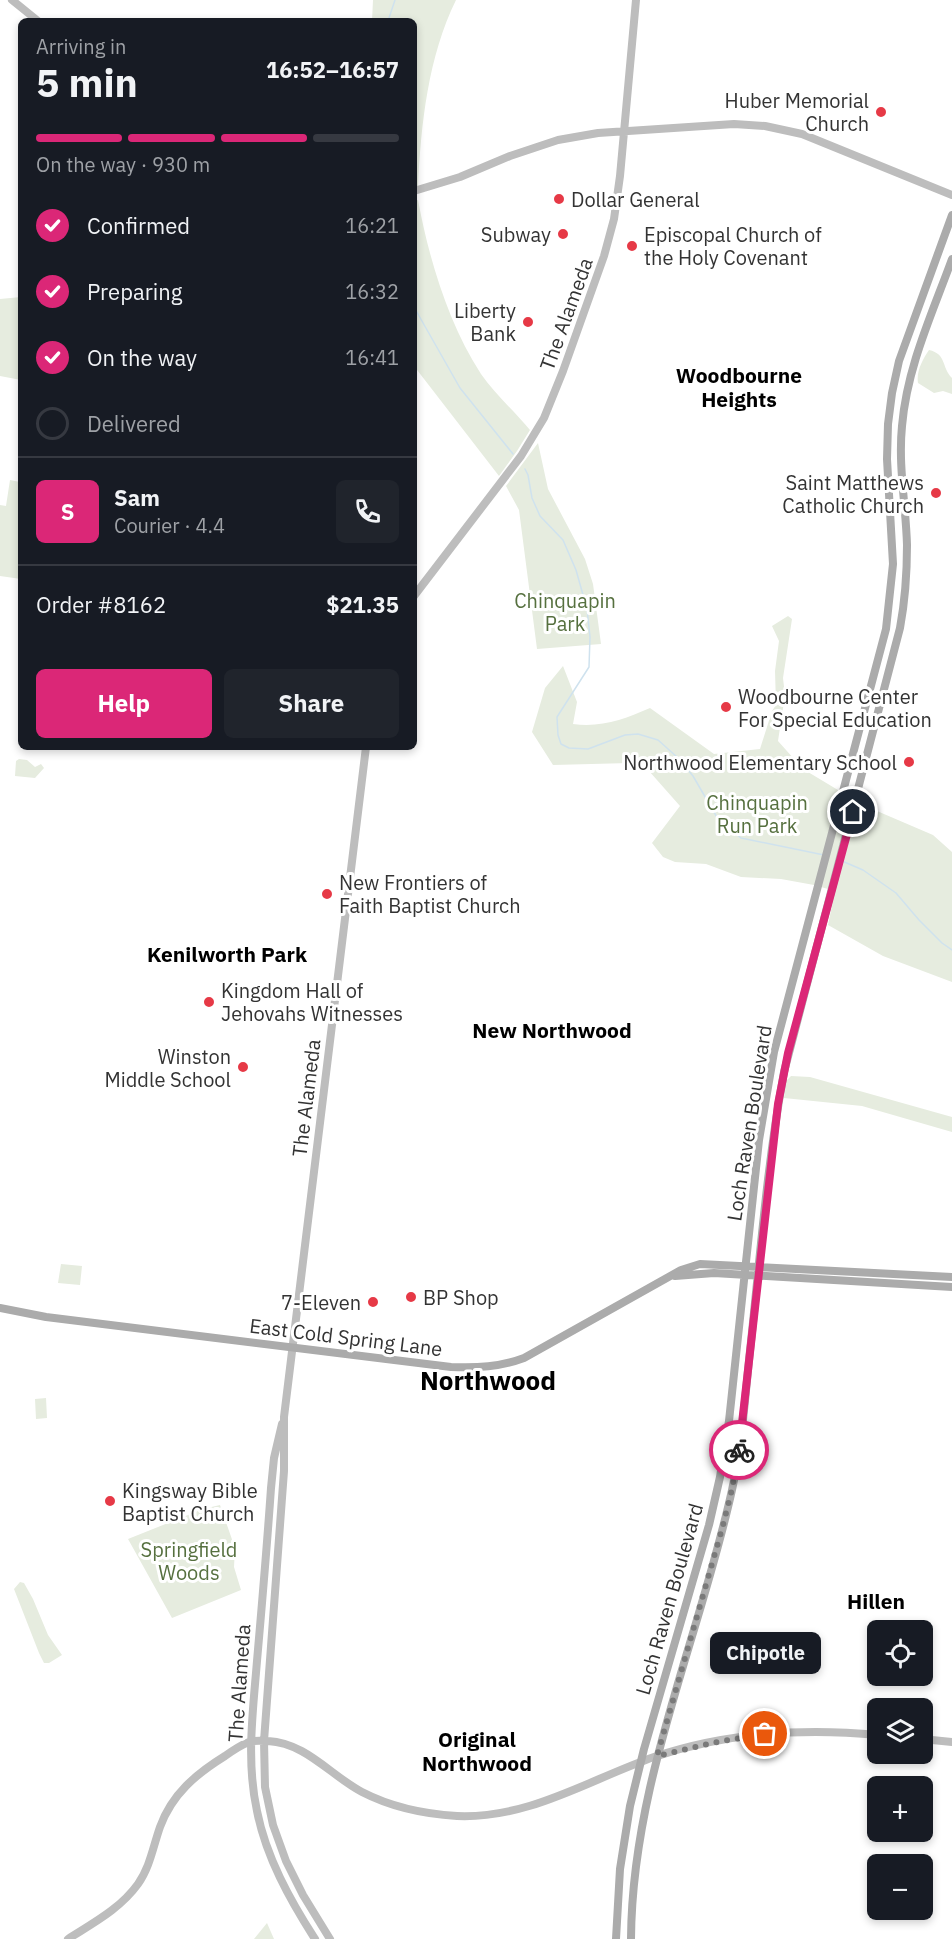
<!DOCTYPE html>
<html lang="en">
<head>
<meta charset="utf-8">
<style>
  :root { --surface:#171b24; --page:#20242c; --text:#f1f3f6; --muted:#9ea1a6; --line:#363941; --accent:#db2777 }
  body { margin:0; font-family:"IBM Plex Sans",sans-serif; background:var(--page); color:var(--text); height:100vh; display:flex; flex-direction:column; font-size:22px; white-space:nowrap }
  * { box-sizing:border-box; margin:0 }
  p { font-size:20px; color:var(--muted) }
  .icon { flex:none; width:33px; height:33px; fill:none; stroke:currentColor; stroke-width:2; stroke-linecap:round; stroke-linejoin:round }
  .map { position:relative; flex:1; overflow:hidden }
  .details { position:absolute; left:18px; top:18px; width:399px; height:732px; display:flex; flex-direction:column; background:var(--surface); border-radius:9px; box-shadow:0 3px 9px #0003 }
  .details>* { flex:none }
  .controls { position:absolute; left:867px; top:1620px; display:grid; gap:12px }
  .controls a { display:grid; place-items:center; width:66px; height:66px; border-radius:9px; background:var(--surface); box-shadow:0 3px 9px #0003; font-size:30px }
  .pin { position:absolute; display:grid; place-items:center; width:51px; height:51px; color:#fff; margin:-26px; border:3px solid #fff; border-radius:50%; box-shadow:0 2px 6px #0007 }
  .courier { position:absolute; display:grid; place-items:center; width:60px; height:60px; margin:-30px; border:4px solid #db2777; border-radius:50%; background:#fff; color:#222; box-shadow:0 2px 8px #0007 }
  .bubble { position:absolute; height:42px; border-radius:9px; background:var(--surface); box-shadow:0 3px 9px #0003; font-size:20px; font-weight:700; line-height:42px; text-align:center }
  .head em { font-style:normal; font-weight:700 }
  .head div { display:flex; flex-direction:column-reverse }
  .head { display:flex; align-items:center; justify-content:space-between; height:102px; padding:0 18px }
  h1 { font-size:39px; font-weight:700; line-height:45px }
  .bar { display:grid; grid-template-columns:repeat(4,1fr); gap:9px 6px; align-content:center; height:72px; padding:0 18px }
  .bar i { height:8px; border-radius:4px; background:var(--line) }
  .bar .current { background:var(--accent) }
  .bar p { grid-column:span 4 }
  .line { display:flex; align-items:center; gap:15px; padding:0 18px; border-top:2px solid var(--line) }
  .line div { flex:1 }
  .round { display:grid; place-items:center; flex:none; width:63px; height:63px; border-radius:9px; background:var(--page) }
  ol { padding:0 18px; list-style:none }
  li { display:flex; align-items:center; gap:18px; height:66px }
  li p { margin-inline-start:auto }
  li .icon { padding:6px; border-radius:50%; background:var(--accent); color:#fff; stroke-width:4 }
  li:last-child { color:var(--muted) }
  li i { width:33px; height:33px; border:3px solid var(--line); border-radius:50% }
  .button { display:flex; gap:12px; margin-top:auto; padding:12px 18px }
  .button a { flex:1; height:69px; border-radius:9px; background:var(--accent); color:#fff; font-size:24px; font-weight:700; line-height:69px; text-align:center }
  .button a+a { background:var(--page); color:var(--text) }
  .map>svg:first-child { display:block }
  .green { fill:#e6ecdf }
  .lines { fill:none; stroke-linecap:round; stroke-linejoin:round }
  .stream { stroke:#cfe2ee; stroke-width:1.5 }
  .secondary { stroke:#bdbdbd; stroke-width:8 }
  .primary { stroke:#ababab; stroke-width:8 }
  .done { stroke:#7a7a7a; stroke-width:6; stroke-dasharray:0 10.8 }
  .route { stroke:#db2777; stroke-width:8 }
  .poi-dot { fill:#e63946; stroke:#fff; stroke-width:2 }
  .labels { text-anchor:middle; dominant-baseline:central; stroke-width:6; stroke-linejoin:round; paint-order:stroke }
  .poi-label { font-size:20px; fill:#333; stroke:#fff; text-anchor:end }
  .street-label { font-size:20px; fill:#333; stroke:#fff }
  .park-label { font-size:20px; fill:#56703f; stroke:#fff }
  .neighbourhood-label { font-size:21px; font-weight:bold; fill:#000; stroke:#fff }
  .district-label { font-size:26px; font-weight:bold; fill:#000; stroke:#fff }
</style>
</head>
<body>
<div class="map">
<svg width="952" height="1939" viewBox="0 0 952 1939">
  <rect width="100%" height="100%" fill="#fff"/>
  <path class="green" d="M 373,0 L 456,0 C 428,57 421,124 418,186 L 414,187 L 414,21 L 372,21 Z
    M 418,200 C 429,259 448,323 481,374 C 494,393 515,412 530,430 L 517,451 L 499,476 L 414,366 L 414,201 Z
    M 21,297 L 21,380 L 0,376 L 0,299 Z
    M 929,350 C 947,354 941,367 952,378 L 952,394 L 943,391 L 934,393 L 918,383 C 916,371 923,359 929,350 Z
    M 538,443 L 548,489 L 585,559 L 593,584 L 601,644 L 537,649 L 519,510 L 506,486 Z
    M 10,480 L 20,482 L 21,480 L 21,579 L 0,576 L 0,505 L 6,506 Z
    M 788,616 L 792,619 L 783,678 L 785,695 L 778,741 L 803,769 L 863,805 L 933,835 L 952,852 L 952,982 L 883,956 L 828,925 L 835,891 L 814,885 L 781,879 L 741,877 L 706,864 L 675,862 L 663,857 L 652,843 L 680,806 L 649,771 L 630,763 L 553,765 L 532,732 L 545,688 L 563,666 L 577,702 L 573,724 C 601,728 625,719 650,708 L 714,754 L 760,749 L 772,711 L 776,705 L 775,671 L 779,641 L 772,626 Z
    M 19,759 L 27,760 L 35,767 L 41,764 L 44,768 L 35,778 L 15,776 L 16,761 Z
    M 791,1076 L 810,1077 L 952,1117 L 952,1132 L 862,1106 L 784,1098 L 786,1081 Z
    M 61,1264 L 82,1266 L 80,1285 L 58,1283 Z
    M 46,1398 L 47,1418 L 36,1419 L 35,1399 Z
    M 220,1505 L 235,1548 L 234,1567 L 241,1590 L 172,1618 L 128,1539 L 203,1509 Z
    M 20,1582 L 24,1583 L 33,1599 L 48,1635 L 62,1655 L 49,1663 L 44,1663 L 39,1653 L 14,1589 Z
    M 267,1923 L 274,1939 L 254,1939 Z"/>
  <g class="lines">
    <path class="stream" d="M 388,21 L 395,0
      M 414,307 L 460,388 L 513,454
      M 525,469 L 528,475 L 532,498 L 540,516 L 563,540 L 576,570 L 587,609 L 590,637 L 589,667 L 557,717 L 558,735 L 561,744 L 569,748 L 588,749 L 625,735 L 638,734 L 658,740 L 677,757 L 693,776 L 718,819 L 741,838 L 824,855
      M 842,861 L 863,870 L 896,893 L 919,920 L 942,943 L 952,950"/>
    <path class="secondary" d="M 12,0 L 38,21
      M 414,191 L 460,177 L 510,156 L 558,140 L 598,133 L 734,124 L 765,126 L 802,134 L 952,195
      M 414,596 L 521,456 L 544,418 L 563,371 L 604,256 L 614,219 L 620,176 L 636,0
      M 282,1424 L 274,1458 L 271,1488 C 267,1546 262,1604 257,1661 C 253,1711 246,1761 257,1811 C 266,1857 290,1900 315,1939
      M 922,1739 L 952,1742
      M 68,1939 C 93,1923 120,1909 138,1884 C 150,1867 153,1847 160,1827 C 172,1794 196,1774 225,1756 C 232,1751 241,1745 249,1742 C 255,1740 262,1741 268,1741 C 306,1743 330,1775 362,1792 C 391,1807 424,1814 457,1816 C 529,1819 588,1780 654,1757 C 725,1733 803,1728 878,1735
      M 330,1939 L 303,1895 L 286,1861 L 273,1825 L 265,1787 L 264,1741 L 284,1471 L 284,1417 L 366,747"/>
    <path class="primary" d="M 675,1276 L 714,1273 L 952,1287
      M 0,1308 L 46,1317 L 451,1367 C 477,1368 500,1367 524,1358 L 681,1270 L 700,1264 L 952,1277
      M 616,1939 L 620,1869 L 630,1806 L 644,1749 L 709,1525 L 720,1477 L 729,1421 L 759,1140 L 774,1052 L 886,629 L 893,564 L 887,459 L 888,424 L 892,393 L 899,361 L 952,215
      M 631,1939 C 632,1783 699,1640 732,1490 C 742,1445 745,1397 750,1351 C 760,1258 767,1164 784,1072 L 900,628 C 905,601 907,573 907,545 C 906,506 898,466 902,426 C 907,367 932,314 952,259"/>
  </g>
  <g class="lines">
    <path class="done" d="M 739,1450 L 732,1489 L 722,1529 L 657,1756 L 717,1742 L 765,1734"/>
    <path class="route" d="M 739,1450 L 778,1104 L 788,1053 L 853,812"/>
  </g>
  <g class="poi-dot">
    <circle cx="881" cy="112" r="6"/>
    <circle cx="559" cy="199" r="6"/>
    <circle cx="563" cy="234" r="6"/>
    <circle cx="632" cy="246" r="6"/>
    <circle cx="528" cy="322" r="6"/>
    <circle cx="936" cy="493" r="6"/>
    <circle cx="726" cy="707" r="6"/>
    <circle cx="909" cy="762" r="6"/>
    <circle cx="327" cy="894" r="6"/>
    <circle cx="209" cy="1002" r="6"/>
    <circle cx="243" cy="1067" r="6"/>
    <circle cx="411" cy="1297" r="6"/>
    <circle cx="373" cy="1302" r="6"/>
    <circle cx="110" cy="1501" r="6"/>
  </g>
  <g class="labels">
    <g class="poi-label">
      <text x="869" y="100">Huber Memorial<tspan x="869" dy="23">Church</tspan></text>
      <text x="571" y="199" text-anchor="start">Dollar General</text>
      <text x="551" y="234">Subway</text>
      <text x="644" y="234" text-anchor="start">Episcopal Church of<tspan x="644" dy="23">the Holy Covenant</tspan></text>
      <text x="516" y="310">Liberty<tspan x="516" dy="23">Bank</tspan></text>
      <text x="924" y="482">Saint Matthews<tspan x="924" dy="23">Catholic Church</tspan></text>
      <text x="738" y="696" text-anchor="start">Woodbourne Center<tspan x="738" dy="23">For Special Education</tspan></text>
      <text x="897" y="762">Northwood Elementary School</text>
      <text x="339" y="882" text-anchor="start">New Frontiers of<tspan x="339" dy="23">Faith Baptist Church</tspan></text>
      <text x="221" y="990" text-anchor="start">Kingdom Hall of<tspan x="221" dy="23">Jehovahs Witnesses</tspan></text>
      <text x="231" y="1056">Winston<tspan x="231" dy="23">Middle School</tspan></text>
      <text x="423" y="1297" text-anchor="start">BP Shop</text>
      <text x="361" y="1302">7-Eleven</text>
      <text x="122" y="1490" text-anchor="start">Kingsway Bible<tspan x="122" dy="23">Baptist Church</tspan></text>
    </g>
    <g class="street-label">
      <text transform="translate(566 314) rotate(-70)">The Alameda</text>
      <text transform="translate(306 1098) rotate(-83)">The Alameda</text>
      <text transform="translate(749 1123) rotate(-81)">Loch Raven Boulevard</text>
      <text transform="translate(346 1337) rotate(7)">East Cold Spring Lane</text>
      <text transform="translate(669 1599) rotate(-74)">Loch Raven Boulevard</text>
      <text transform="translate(239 1683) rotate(-86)">The Alameda</text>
    </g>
    <g class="park-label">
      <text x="565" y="600">Chinquapin<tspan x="565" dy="23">Park</tspan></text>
      <text x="757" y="802">Chinquapin<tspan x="757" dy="23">Run Park</tspan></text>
      <text x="189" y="1549">Springfield<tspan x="189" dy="23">Woods</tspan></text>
    </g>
    <g class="neighbourhood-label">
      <text x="739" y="375">Woodbourne<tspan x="739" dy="24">Heights</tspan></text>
      <text x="227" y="954">Kenilworth Park</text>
      <text x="552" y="1030">New Northwood</text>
      <text x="876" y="1601">Hillen</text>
      <text x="477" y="1739">Original<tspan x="477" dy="24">Northwood</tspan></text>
    </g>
    <g class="district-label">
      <text x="488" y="1380">Northwood</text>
    </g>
  </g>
</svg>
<div class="controls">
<a><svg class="icon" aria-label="locate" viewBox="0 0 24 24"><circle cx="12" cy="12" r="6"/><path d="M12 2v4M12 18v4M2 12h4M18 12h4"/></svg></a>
<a><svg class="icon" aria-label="layers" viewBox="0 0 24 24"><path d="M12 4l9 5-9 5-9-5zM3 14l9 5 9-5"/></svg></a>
<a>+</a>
<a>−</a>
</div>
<div class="pin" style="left:765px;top:1734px;background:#ea580c"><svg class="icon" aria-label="bag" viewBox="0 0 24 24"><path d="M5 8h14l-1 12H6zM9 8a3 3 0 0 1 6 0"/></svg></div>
<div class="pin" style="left:853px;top:812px;background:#1f2937"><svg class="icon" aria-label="home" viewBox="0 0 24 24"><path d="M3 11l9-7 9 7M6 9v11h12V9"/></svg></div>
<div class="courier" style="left:739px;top:1450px"><svg class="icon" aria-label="bike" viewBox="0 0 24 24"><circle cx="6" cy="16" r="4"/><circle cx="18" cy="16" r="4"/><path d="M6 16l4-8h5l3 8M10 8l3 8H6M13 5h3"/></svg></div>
<div class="bubble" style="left:710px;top:1632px;width:111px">Chipotle</div>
<section class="details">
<div class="head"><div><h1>5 min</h1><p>Arriving in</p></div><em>16:52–16:57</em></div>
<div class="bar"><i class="current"></i><i class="current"></i><i class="current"></i><i></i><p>On the way · 930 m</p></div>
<ol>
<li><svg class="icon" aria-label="check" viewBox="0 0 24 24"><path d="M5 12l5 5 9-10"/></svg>Confirmed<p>16:21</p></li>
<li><svg class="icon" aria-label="check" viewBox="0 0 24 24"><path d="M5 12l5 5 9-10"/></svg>Preparing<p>16:32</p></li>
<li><svg class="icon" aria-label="check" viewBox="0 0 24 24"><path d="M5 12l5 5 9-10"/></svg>On the way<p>16:41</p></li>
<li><i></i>Delivered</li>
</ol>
<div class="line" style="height:108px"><b class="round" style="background:var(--accent);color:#fff">S</b><div><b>Sam</b><p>Courier · 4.4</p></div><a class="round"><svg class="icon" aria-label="phone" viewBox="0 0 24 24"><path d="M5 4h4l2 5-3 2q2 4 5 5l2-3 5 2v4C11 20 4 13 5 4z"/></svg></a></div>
<div class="line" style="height:78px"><div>Order #8162</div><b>$21.35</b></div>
<div class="button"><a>Help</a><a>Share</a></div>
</section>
</div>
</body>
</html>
